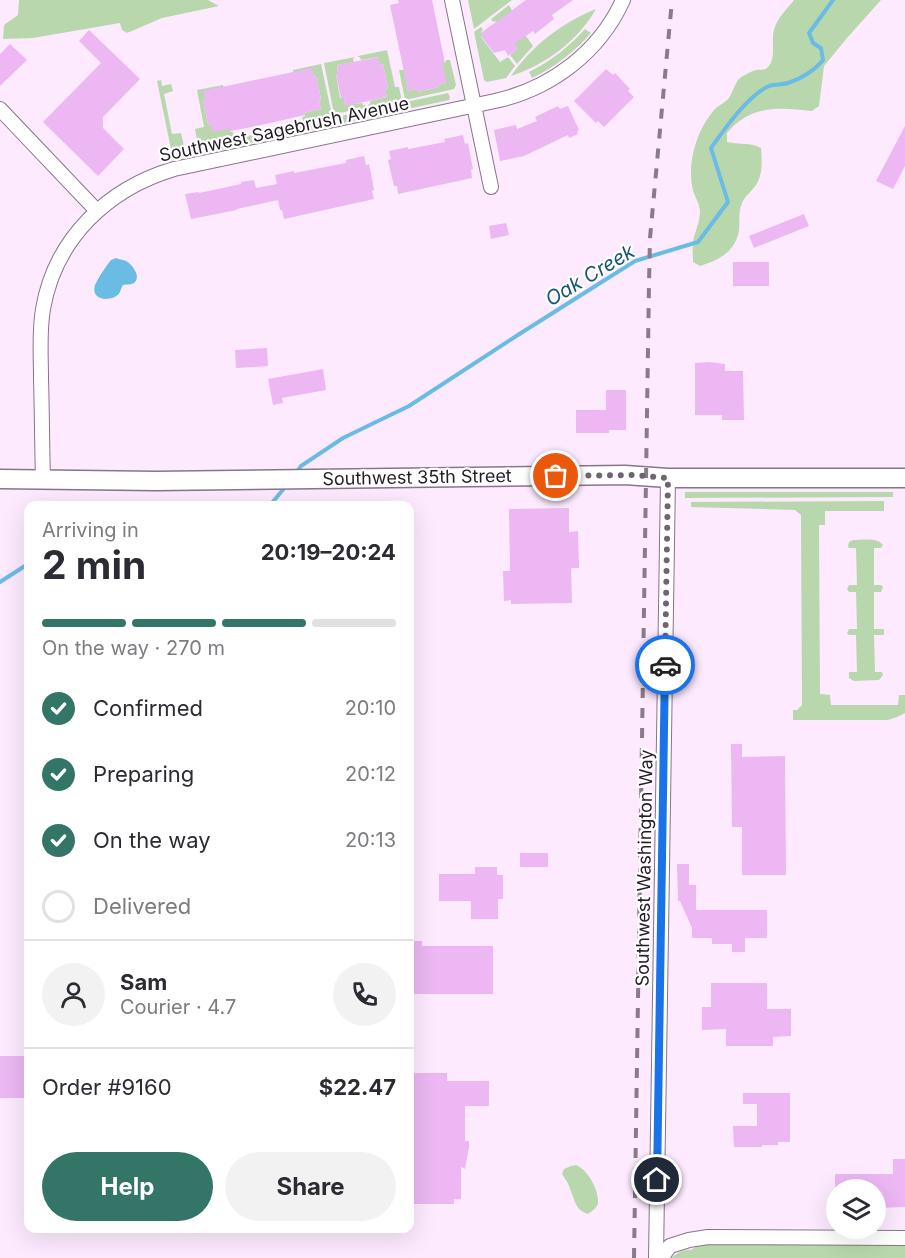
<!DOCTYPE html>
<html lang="en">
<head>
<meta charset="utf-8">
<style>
  :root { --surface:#fff; --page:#f2f2f3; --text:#2b2b33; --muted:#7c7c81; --line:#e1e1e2; --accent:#337566 }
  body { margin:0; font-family:Inter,sans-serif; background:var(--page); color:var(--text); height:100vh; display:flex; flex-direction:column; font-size:22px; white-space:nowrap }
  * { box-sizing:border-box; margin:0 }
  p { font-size:20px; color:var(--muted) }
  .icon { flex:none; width:33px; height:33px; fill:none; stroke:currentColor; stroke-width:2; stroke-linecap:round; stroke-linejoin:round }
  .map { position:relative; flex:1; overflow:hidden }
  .drawer { position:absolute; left:24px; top:501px; width:390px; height:732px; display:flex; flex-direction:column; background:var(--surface); border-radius:12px; box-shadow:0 6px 24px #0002 }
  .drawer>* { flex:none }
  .tools { position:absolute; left:826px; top:1179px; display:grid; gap:12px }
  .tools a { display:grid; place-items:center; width:60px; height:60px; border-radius:50%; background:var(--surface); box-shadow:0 6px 24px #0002; font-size:30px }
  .pin { position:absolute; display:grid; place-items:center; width:51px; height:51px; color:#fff; margin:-26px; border:3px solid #fff; border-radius:50%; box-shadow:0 2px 6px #0007 }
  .courier { position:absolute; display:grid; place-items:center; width:60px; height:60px; margin:-30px; border:4px solid #1a73e8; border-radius:50%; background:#fff; color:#222; box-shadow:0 2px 8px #0007 }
  .overview em { font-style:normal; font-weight:700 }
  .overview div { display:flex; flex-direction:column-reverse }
  .overview { display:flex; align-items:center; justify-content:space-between; height:102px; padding:0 18px }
  h1 { font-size:39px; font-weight:700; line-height:45px }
  .bar { display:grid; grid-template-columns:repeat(4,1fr); gap:9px 6px; align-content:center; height:72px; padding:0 18px }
  .bar i { height:8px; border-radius:4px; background:var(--line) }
  .bar .active { background:var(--accent) }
  .bar p { grid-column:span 4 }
  .line { display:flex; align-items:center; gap:15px; padding:0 18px; border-top:2px solid var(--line) }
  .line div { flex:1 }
  .round { display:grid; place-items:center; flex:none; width:63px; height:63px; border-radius:32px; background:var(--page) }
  ol { padding:0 18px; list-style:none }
  li { display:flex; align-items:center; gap:18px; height:66px }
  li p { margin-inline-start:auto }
  li .icon { padding:6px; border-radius:50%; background:var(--accent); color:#fff; stroke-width:4 }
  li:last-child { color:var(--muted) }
  li i { width:33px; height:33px; border:3px solid var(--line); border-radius:50% }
  .cta { display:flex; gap:12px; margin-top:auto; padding:12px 18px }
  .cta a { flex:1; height:69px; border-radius:36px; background:var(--accent); color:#fff; font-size:24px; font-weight:700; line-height:69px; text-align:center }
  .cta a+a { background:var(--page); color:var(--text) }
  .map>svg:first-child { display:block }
  .green { fill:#b8d7ad }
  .water { fill:#6bbce5 }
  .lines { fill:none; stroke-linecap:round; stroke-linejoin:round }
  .stream { stroke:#6bbce5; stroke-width:4 }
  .building { fill:#ecb7f3 }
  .minor-casing { stroke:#867688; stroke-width:16 }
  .major-casing { stroke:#867688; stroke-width:21 }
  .minor { stroke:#fff; stroke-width:14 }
  .major { stroke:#fff; stroke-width:18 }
  .rail { stroke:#897c8a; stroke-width:4; stroke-dasharray:10 10; stroke-linecap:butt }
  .done { stroke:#6f6471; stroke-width:6; stroke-dasharray:0 10.8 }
  .route { stroke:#1a73e8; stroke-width:8 }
  .labels { text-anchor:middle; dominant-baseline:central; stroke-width:4.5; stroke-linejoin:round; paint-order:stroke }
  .street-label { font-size:18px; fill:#231c24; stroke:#fefefe }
  .water-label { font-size:20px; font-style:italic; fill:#155672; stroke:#fefefe }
</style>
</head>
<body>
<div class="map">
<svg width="905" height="1258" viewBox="0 0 905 1258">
  <rect width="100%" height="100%" fill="#fdeaff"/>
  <path class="green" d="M 19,0 L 208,0 L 219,6 L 162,18 L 127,33 L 122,30 L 120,23 L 33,38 L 3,39 L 4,25 L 18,15 Z
    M 468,0 L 512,0 L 474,29 Z
    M 794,0 L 881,0 L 847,38 L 824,66 L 819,106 L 812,111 C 778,107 751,105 727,133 L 727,142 C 739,145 751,142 761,148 C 762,161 763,174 756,185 C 752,191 745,196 742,203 C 738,212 740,221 739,231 C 735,252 719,260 700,266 L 693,262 C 693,256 692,249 693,243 C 694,233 700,223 700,212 C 700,202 693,195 692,186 C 688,160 697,129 715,109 C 719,105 725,103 729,98 C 733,92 735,82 740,78 C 744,75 752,71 756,70 C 762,69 765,71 769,66 C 776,56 771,41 774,30 C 777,18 787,9 794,0 Z
    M 509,5 L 526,36 L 533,46 L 517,64 L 510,55 L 518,49 L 496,22 L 495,21 L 493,22 L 491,19 Z
    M 596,9 C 578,41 545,65 511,76 C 532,46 561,23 596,9 Z
    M 481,27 L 483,30 L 481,32 L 483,35 L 481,37 L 500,62 L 508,57 L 515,66 L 506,78 L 487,82 L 484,80 L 474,32 Z
    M 585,29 L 591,33 C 574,52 555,67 532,78 L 529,72 C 551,61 569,47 585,29 Z
    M 387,50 L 395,87 L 399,87 L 402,101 L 369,107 L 368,105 L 370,104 L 370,101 L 387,97 L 385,89 L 388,88 L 383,64 L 380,65 L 378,57 L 361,60 L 360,57 L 358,57 L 358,56 Z
    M 355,57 L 353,59 L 354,62 L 337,65 L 338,74 L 336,74 L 340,98 L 344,98 L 345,105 L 362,103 L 363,105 L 365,105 L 366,108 L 334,114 L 324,63 Z
    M 446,60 L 450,60 L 456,85 L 454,89 L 405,100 L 399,70 L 404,70 L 408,91 L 417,89 L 418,92 L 439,87 L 438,85 L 446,83 L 442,63 L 446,62 Z
    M 321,64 L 332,115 L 303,121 L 302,117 L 305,116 L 304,113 L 321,109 L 319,101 L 321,100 L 317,77 L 293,72 L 293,70 Z
    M 161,80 L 162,86 L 171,84 L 173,91 L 164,94 L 172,134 L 181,133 L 184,146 L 171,149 L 157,81 Z
    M 223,85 L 226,95 L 203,101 L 208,124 L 230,129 L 231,132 L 233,132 L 233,136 L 200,143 L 197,140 L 195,129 L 204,127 L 197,90 Z
    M 448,93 L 450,97 L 449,100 L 213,151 L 209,150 L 202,146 Z
    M 685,492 L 893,492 L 893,497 L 685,498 Z
    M 884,501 L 884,511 L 825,511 L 825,525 L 819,525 L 820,694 L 830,695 L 831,705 L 898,705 L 899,695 L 905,695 L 905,713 L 897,717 L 888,720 L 793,720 L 793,710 L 797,710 L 802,705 L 801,515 L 795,510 L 691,507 L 691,502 Z
    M 853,540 C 863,540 877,537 883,545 L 881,548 L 874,548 L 874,585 L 881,585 L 883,587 L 881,592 L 874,592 L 874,629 L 884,629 L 884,635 L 874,635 L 875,672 L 882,672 L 883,675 L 879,680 L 854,681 L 849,678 L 849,672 L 857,672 L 856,635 L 849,635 L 847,633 L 849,629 L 857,629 L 856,592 L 849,592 L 847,589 L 849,585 L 857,585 L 856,548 L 849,548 L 848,546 L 849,542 Z
    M 576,1165 C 588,1170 599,1190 598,1203 C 597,1208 592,1211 588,1214 C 575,1210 575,1200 570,1189 C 569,1184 565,1179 562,1174 L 564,1169 L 571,1166 Z
    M 745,1244 L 905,1245 L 905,1258 L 671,1258 C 676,1254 684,1249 691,1250 C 701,1241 730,1244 745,1244 Z"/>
  <path class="water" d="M 116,258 C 118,259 124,260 126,261 C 132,264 142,277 134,283 C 131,285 127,284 123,285 C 122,286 120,292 119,294 C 111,302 90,301 95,285 C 98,278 106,266 111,260 Z"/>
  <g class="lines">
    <path class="stream" d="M 296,473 L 301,466 L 343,438 L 409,406 L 521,333 L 635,261 L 698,242 L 728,202 L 711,148 C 724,130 748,95 769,86 C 775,84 782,85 788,83 C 801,79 815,70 823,60 L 821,48 L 813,43 L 809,33 L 833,0
      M 265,506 L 271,504 L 286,486
      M 0,582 L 28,564"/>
  </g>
  <path class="building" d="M 398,0 L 432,0 L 445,63 L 442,63 L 447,83 L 438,85 L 439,87 L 418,92 L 417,89 L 408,91 L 390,5 L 399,3 Z
    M 526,0 L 573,0 L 552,15 L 554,19 L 535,34 L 533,31 L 514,44 L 518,49 L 508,56 L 505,50 L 494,53 L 481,36 L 483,35 L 481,33 Z
    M 89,30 L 140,79 L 103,117 L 103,128 L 124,149 L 98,176 L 43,122 L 101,63 L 79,41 Z
    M 10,44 L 27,60 L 0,86 L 0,54 Z
    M 379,57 L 380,65 L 383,64 L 388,88 L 385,89 L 387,97 L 345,106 L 344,98 L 341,98 L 336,74 L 338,74 L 337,65 Z
    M 312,68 L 314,77 L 317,76 L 321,100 L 319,101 L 321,109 L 308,112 L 304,113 L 305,115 L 252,127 L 230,131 L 230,129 L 212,132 L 210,124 L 208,124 L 203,101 L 205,100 L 203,91 Z
    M 606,69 L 613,75 L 615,73 L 630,89 L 628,91 L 634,97 L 604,127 L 598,121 L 596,123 L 574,101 Z
    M 558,106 L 560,109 L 568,106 L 579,130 L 577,131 L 578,134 L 569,138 L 568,135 L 524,156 L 500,161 L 494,130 L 516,125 L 517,129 L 537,121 L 535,117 Z
    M 905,126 L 905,166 L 893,189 L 876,181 Z
    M 463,135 L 465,144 L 468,143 L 473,169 L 471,170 L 472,178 L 398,194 L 397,186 L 394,186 L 388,160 L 391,159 L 389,151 L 408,147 L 408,149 L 445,142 L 444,139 Z
    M 364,156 L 366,165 L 369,164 L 372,179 L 374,190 L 372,191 L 374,199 L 284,219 L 282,210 L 280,210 L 278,200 L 237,209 L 237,210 L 191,219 L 185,194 L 199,192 L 199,193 L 241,184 L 241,182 L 254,180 L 256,188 L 277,184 L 275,175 L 294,171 L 294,173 L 346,163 L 346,160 Z
    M 804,214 L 809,226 L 754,248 L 749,236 Z
    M 506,223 L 509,235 L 491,239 L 489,226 Z
    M 733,262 L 769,262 L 769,286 L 733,286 Z
    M 267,348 L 268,366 L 236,368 L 235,350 Z
    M 709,362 L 725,364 L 725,371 L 743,371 L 744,420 L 722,420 L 722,415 L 695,415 L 695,363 Z
    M 323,369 L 326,390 L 282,398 L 283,403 L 273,405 L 268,379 Z
    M 606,390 L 626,390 L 626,430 L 609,430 L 609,433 L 576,433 L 576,410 L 606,410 Z
    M 569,508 L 569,532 L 578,531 L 579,568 L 571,568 L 572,603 L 511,604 L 511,600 L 504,601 L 503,571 L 510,571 L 509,509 Z
    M 731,744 L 742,744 L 742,757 L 785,756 L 786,875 L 742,875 L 742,827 L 732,827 Z
    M 520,853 L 548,853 L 548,867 L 520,867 Z
    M 677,864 L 689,864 L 689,885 L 696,885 L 696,910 L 767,910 L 767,938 L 745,938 L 745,952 L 732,952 L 732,944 L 712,944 L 712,938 L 692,938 L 692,928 L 680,901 L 678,901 Z
    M 475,867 L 497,867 L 497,875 L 503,875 L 503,899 L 498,899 L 498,919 L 471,919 L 471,901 L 439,901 L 439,874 L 475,874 Z
    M 410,941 L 422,941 L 422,946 L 493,946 L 493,994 L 410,994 Z
    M 711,983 L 767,983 L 767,1009 L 791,1009 L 791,1036 L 773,1037 L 773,1046 L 726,1046 L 726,1029 L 702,1030 L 702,1007 L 711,1007 Z
    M 0,1056 L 28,1056 L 28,1081 L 26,1081 L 26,1098 L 0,1098 Z
    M 410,1073 L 447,1073 L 447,1081 L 489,1081 L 489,1106 L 465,1106 L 465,1141 L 469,1141 L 469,1147 L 465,1169 L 461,1167 L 461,1199 L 454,1199 L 454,1204 L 410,1204 Z
    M 743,1093 L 790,1093 L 790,1142 L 778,1142 L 778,1145 L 762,1145 L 762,1147 L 734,1147 L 733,1126 L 757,1126 L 757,1104 L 743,1104 Z
    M 893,1159 L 905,1159 L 905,1207 L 876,1208 L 876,1190 L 835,1190 L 835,1174 L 893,1174 Z"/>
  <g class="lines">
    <g class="minor-casing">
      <path id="minor" d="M 452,0 L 491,187
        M 0,109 L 97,211
        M 43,479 C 42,446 42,412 41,378 C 41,355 39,332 43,309 C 55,239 107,189 174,169 L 495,101 C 550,89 599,53 623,0
        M 656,1258 L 668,478
        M 661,1258 L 670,1246 L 689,1240 L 708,1237 L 905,1238"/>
    </g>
    <g class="major-casing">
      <path id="major" d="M 0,479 L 156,481 L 625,475 L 668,478 L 905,478"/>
    </g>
    <use href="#minor" class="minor"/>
    <use href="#major" class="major"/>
    <path class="rail" d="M 634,1258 L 649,284 L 650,238 L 672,0"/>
  </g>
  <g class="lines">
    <path class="done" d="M 556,476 L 633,475 L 668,478 L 665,665"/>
    <path class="route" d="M 657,1180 L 665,665"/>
  </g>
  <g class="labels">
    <g class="street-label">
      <text transform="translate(284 129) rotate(-12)">Southwest Sagebrush Avenue</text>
      <text transform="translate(417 477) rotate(-1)">Southwest 35th Street</text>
      <text transform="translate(644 868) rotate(-89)">Southwest Washington Way</text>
    </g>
    <g class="water-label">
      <text transform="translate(590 275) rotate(-31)">Oak Creek</text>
    </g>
  </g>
</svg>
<div class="tools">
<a><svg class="icon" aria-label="layers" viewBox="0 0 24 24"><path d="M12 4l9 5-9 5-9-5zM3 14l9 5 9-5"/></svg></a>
</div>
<div class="pin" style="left:556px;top:476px;background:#ea580c"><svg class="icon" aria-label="bag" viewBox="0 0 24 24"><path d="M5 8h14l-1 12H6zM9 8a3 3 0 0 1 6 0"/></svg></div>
<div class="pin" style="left:657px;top:1180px;background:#1f2937"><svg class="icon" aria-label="home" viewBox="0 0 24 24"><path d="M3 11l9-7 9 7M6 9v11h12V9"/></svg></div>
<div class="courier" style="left:665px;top:665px"><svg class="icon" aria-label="car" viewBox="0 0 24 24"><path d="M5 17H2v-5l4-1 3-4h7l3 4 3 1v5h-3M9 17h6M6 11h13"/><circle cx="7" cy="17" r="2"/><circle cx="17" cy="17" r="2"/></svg></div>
<section class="drawer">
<div class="overview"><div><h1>2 min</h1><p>Arriving in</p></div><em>20:19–20:24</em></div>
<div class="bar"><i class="active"></i><i class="active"></i><i class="active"></i><i></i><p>On the way · 270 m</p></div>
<ol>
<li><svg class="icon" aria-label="check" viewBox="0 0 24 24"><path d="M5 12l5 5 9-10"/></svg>Confirmed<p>20:10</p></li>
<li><svg class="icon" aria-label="check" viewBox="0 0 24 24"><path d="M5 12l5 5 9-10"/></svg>Preparing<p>20:12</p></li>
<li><svg class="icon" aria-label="check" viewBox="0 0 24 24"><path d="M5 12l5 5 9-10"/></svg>On the way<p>20:13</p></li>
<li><i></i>Delivered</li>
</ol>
<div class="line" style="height:108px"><a class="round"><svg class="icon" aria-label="person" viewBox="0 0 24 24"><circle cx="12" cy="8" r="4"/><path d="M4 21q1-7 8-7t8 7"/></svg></a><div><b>Sam</b><p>Courier · 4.7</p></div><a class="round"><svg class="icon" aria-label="phone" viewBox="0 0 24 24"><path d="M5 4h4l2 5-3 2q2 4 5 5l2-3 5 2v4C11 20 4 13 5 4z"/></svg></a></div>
<div class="line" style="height:78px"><div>Order #9160</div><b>$22.47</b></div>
<div class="cta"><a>Help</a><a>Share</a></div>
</section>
</div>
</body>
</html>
